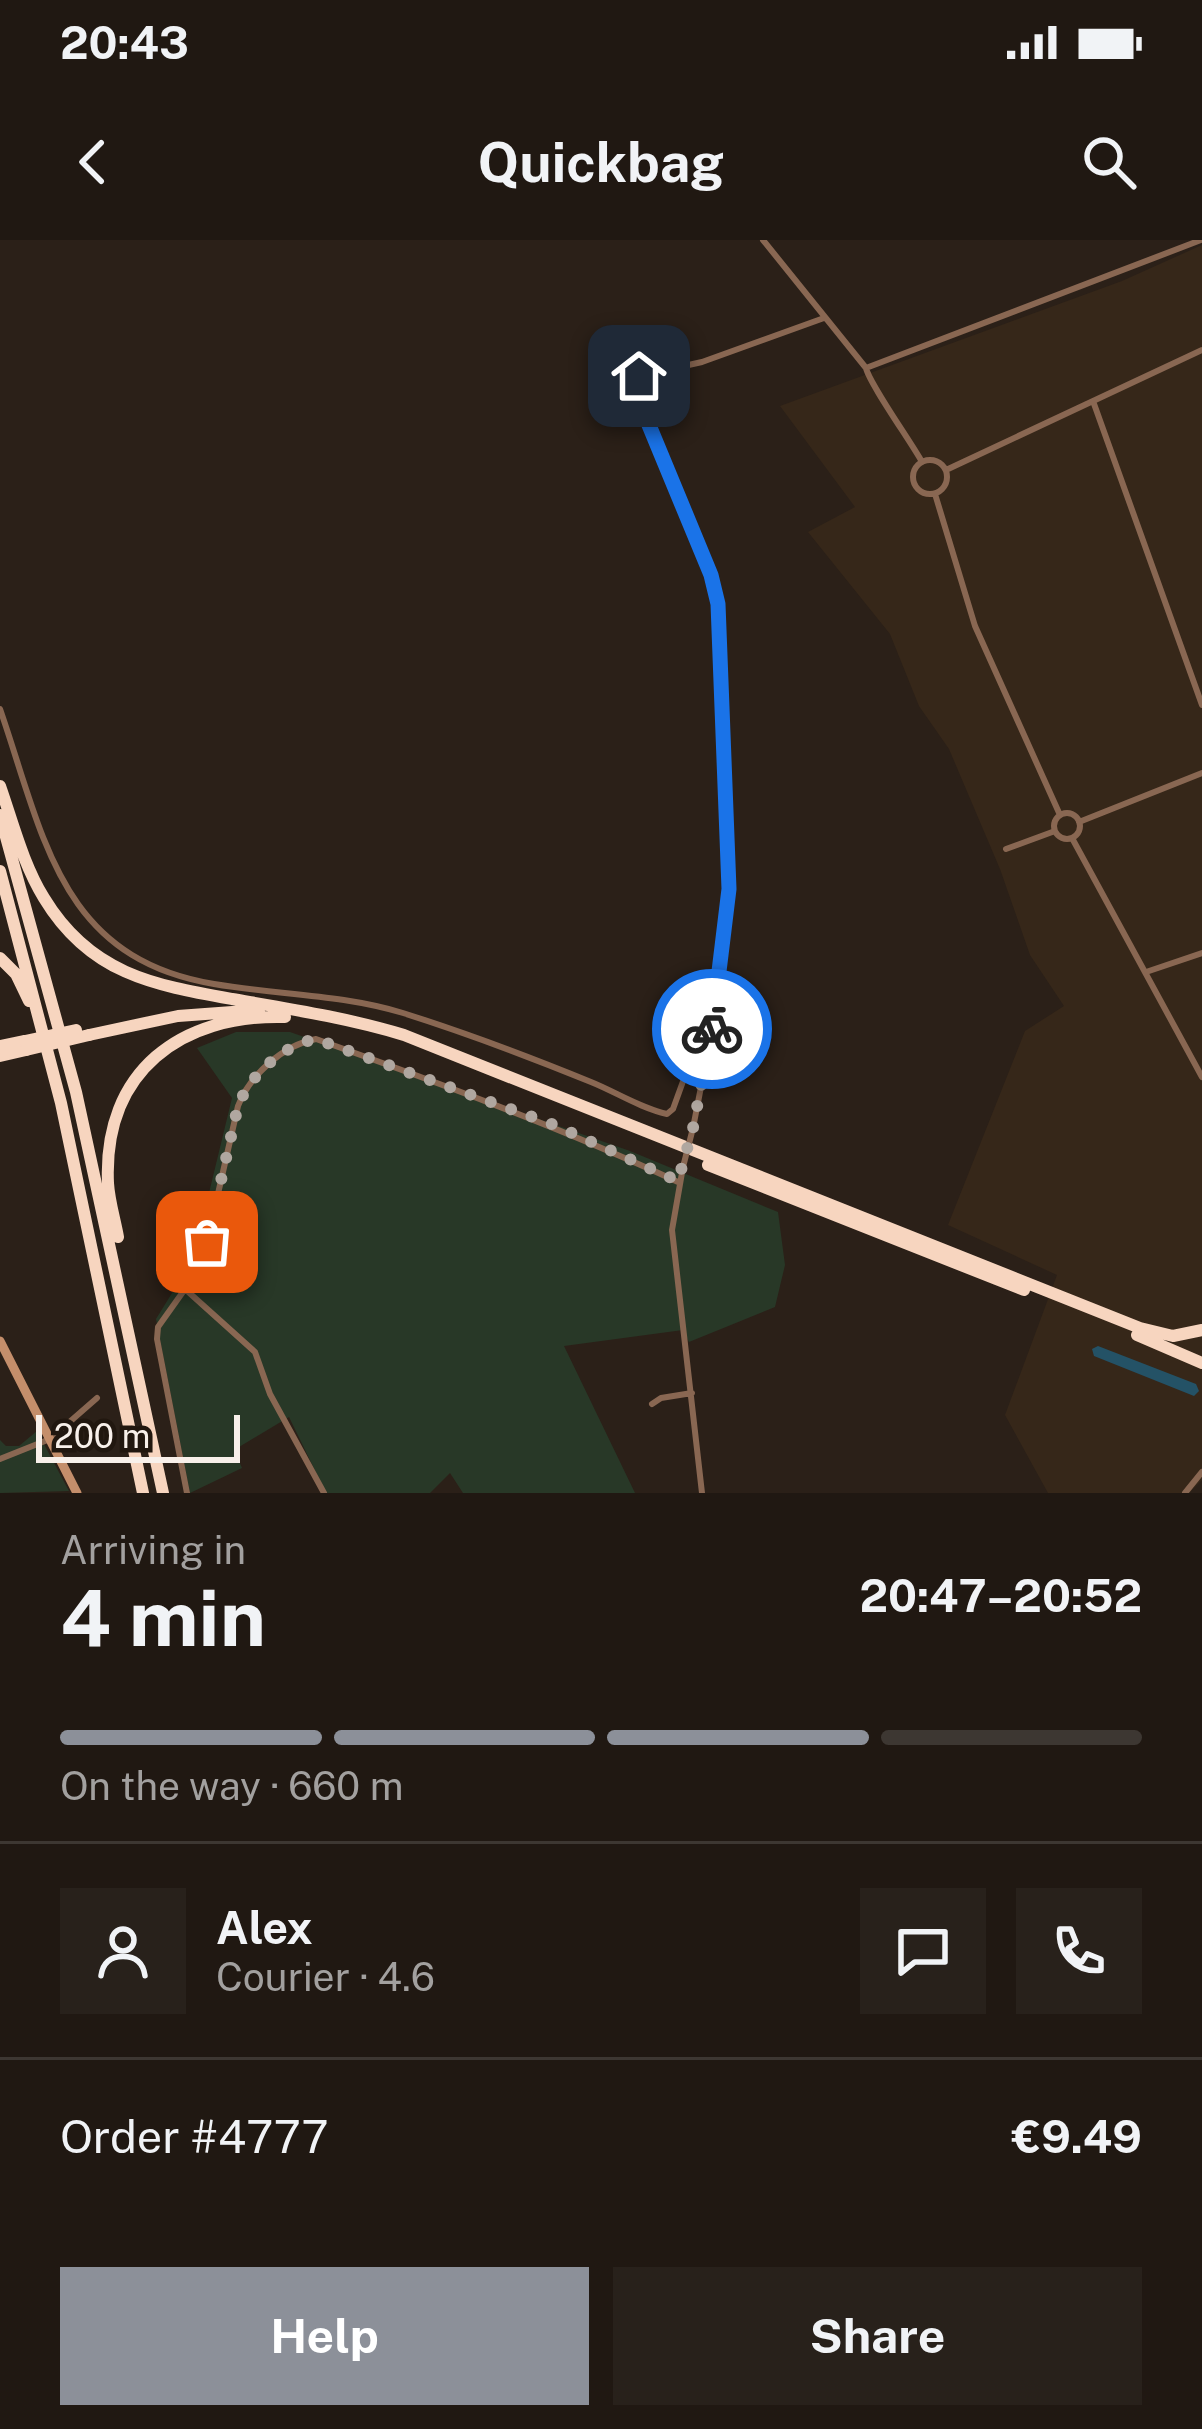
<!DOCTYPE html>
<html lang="en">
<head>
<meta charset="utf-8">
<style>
  :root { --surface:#201812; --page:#28211b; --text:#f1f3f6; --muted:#a2a09f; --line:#3d3732; --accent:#8c9099 }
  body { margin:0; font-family:"Public Sans",sans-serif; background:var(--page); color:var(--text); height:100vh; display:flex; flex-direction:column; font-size:45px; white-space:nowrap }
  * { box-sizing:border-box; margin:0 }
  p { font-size:39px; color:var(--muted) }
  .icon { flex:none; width:66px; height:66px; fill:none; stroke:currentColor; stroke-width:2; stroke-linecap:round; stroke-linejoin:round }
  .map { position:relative; height:1253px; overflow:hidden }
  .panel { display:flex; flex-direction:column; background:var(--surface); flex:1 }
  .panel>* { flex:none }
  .scale { position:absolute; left:36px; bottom:30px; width:204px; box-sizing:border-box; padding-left:12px; border:6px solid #f8f0ea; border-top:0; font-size:33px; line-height:42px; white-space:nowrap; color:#f8f0ea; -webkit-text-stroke:9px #21170f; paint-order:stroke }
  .pin { position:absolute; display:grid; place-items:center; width:102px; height:102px; color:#fff; margin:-51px; border-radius:24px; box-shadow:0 6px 18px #0006 }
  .courier { position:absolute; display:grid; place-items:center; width:120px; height:120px; margin:-60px; border:9px solid #1a73e8; border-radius:50%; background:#fff; color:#222; box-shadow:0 3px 15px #0007 }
  .headline em { font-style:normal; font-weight:700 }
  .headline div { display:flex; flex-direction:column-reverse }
  .headline { display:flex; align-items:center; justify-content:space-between; height:204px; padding:0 60px }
  h1 { font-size:78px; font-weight:700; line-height:90px }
  .bar { display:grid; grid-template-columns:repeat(4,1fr); gap:18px 12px; align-content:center; height:144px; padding:0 60px }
  .bar i { height:15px; border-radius:9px; background:var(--line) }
  .bar .active { background:var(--accent) }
  .bar p { grid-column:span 4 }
  .line { display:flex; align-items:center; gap:30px; padding:0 60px; border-top:3px solid var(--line) }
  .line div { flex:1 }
  .round { display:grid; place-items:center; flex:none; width:126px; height:126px; border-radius:0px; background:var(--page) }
  .button { display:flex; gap:24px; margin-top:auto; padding:24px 60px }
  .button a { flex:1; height:138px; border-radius:0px; background:var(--accent); color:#fff; font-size:48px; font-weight:700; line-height:138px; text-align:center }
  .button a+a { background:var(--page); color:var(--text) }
  .status { display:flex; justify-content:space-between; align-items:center; height:84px; padding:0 60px; background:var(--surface); direction:ltr }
  .status svg { height:33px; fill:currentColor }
  header { display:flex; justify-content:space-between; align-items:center; height:156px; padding:0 60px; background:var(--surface); font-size:54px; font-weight:700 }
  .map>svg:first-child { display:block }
  .built { fill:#362719 }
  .green { fill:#283827 }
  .water { fill:#245266 }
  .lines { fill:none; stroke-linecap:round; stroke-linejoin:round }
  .street { stroke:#896752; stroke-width:6 }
  .secondary { stroke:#c48e6b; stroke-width:9 }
  .highway { stroke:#f7d5bf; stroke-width:12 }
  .street-bridge { stroke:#896752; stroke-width:6 }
  .highway-bridge { stroke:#f7d5bf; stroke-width:12 }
  .done { stroke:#b0a7a0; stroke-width:12; stroke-dasharray:0 21.6 }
  .route { stroke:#1a73e8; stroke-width:15 }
</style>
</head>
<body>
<div class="status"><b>20:43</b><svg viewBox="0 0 49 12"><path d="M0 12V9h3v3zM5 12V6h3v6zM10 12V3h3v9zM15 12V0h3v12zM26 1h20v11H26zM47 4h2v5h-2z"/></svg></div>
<header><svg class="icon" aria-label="back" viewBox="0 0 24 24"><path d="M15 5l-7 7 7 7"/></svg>Quickbag<svg class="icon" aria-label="search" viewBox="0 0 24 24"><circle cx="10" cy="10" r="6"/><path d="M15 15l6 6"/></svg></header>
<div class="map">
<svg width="1202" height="1253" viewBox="0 0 1202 1253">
  <rect width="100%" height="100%" fill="#2b2018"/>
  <path class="built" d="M 1202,5 L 1202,1240 L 1189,1253 L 1048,1253 L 1005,1175 L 1057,1035 L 948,985 L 1025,791 L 1064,766 L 1030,715 L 1000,629 L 949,509 L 919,466 L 890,394 L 808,292 L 855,267 L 780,166 L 1122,41 Z"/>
  <path class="green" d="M 236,792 L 290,792 L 630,911 L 778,972 L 785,1025 L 775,1067 L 689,1102 L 683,1090 L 564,1106 L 635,1253 L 463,1253 L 450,1233 L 430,1253 L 326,1253 L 289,1177 L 234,1210 L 242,1228 L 190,1253 L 156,1079 L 193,1019 L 232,858 L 197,808 Z
    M 37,1191 L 69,1251 L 0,1253 L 0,1200 L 6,1206 L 19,1206 Z"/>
  <path class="water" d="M 1098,1106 L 1196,1144 L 1199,1151 L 1194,1156 L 1094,1116 L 1092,1109 Z"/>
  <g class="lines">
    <path class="street" d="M 763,0 L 866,128 L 1201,0
      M 866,128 C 869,143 911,202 922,222
      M 1093,161 L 1202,465
      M913 237a17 17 0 1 1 34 0a17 17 0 1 1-34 0Z
      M 946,230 L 1202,110
      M 935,254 L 975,386 L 1060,575
      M 0,469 C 44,596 59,718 214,744 C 278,755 340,754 403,773 C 466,793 530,817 591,842 C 616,852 640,868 667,874 L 673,869 L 694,811 L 710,790
      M1054 586a13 13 0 1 1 26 0a13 13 0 1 1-26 0Z
      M 1079,582 L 1202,533
      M 1072,598 L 1202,837
      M 1006,609 L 1055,591
      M 1146,732 L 1202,713
      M 693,888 L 715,775 L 729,649 L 718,364 L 711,335 L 631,144 L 639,136 L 702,122 L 824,78
      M 683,927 L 672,990 L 702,1253
      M 185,1049 L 255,1112 L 270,1154 L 324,1253
      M 652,1164 L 661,1158 L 692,1153
      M 0,1219 L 50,1199 L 97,1158
      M 187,1253 L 157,1099 L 158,1087 L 185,1049 L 207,1002 L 238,866 C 250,835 283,805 316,799 C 439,843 559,887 678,942
      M 1185,1253 L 1202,1232"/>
    <path class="secondary" d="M 0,1101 L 77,1253"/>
    <path class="highway" d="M 0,546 C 13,583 23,624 44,658 C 90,734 153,745 232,759 C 290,769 348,778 404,795 L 1140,1088 L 1173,1096 L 1202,1090
      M 0,575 L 76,852 L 163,1253
      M 0,631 L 61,863 L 143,1253
      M 0,718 L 16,734 L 29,761
      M 89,795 L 178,776 L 259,770
      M 0,806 L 25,801
      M 0,816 L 26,810
      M 708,925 L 1024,1050
      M 118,997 C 115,980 109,961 108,943 C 103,831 181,774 285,777
      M 1137,1095 L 1202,1123"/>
    <path class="street-bridge" d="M 683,927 L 693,888"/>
    <path class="highway-bridge" d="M 25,801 L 76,790
      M 26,810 L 89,795"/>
  </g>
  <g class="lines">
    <path class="done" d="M 207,1002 L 238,866 C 250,835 283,805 316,799 L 552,884 L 678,941 L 693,888 L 712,789"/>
    <path class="route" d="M 639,136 L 632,144 L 711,335 L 718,364 L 729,649 L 712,789"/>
  </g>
</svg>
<div class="scale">200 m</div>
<div class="pin" style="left:207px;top:1002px;background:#ea580c"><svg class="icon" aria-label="bag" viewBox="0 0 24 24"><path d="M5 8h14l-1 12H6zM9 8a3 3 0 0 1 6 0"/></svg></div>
<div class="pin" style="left:639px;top:136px;background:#1f2937"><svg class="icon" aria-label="home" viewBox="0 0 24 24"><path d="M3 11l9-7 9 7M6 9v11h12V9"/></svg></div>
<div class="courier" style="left:712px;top:789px"><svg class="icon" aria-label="bike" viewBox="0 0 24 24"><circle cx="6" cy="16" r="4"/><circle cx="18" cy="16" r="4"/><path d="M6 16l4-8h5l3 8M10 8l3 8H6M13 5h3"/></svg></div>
</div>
<section class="panel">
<div class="headline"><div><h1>4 min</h1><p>Arriving in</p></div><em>20:47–20:52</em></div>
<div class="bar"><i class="active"></i><i class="active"></i><i class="active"></i><i></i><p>On the way · 660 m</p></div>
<div class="line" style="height:216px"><a class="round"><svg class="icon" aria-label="person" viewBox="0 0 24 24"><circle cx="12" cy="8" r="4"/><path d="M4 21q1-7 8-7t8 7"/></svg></a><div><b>Alex</b><p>Courier · 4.6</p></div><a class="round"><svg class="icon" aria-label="chat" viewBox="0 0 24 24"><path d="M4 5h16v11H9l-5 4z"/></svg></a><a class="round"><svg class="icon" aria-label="phone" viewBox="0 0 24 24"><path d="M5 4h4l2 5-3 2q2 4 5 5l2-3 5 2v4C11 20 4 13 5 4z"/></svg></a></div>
<div class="line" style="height:156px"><div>Order #4777</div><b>€9.49</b></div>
<div class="button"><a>Help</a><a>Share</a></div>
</section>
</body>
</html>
